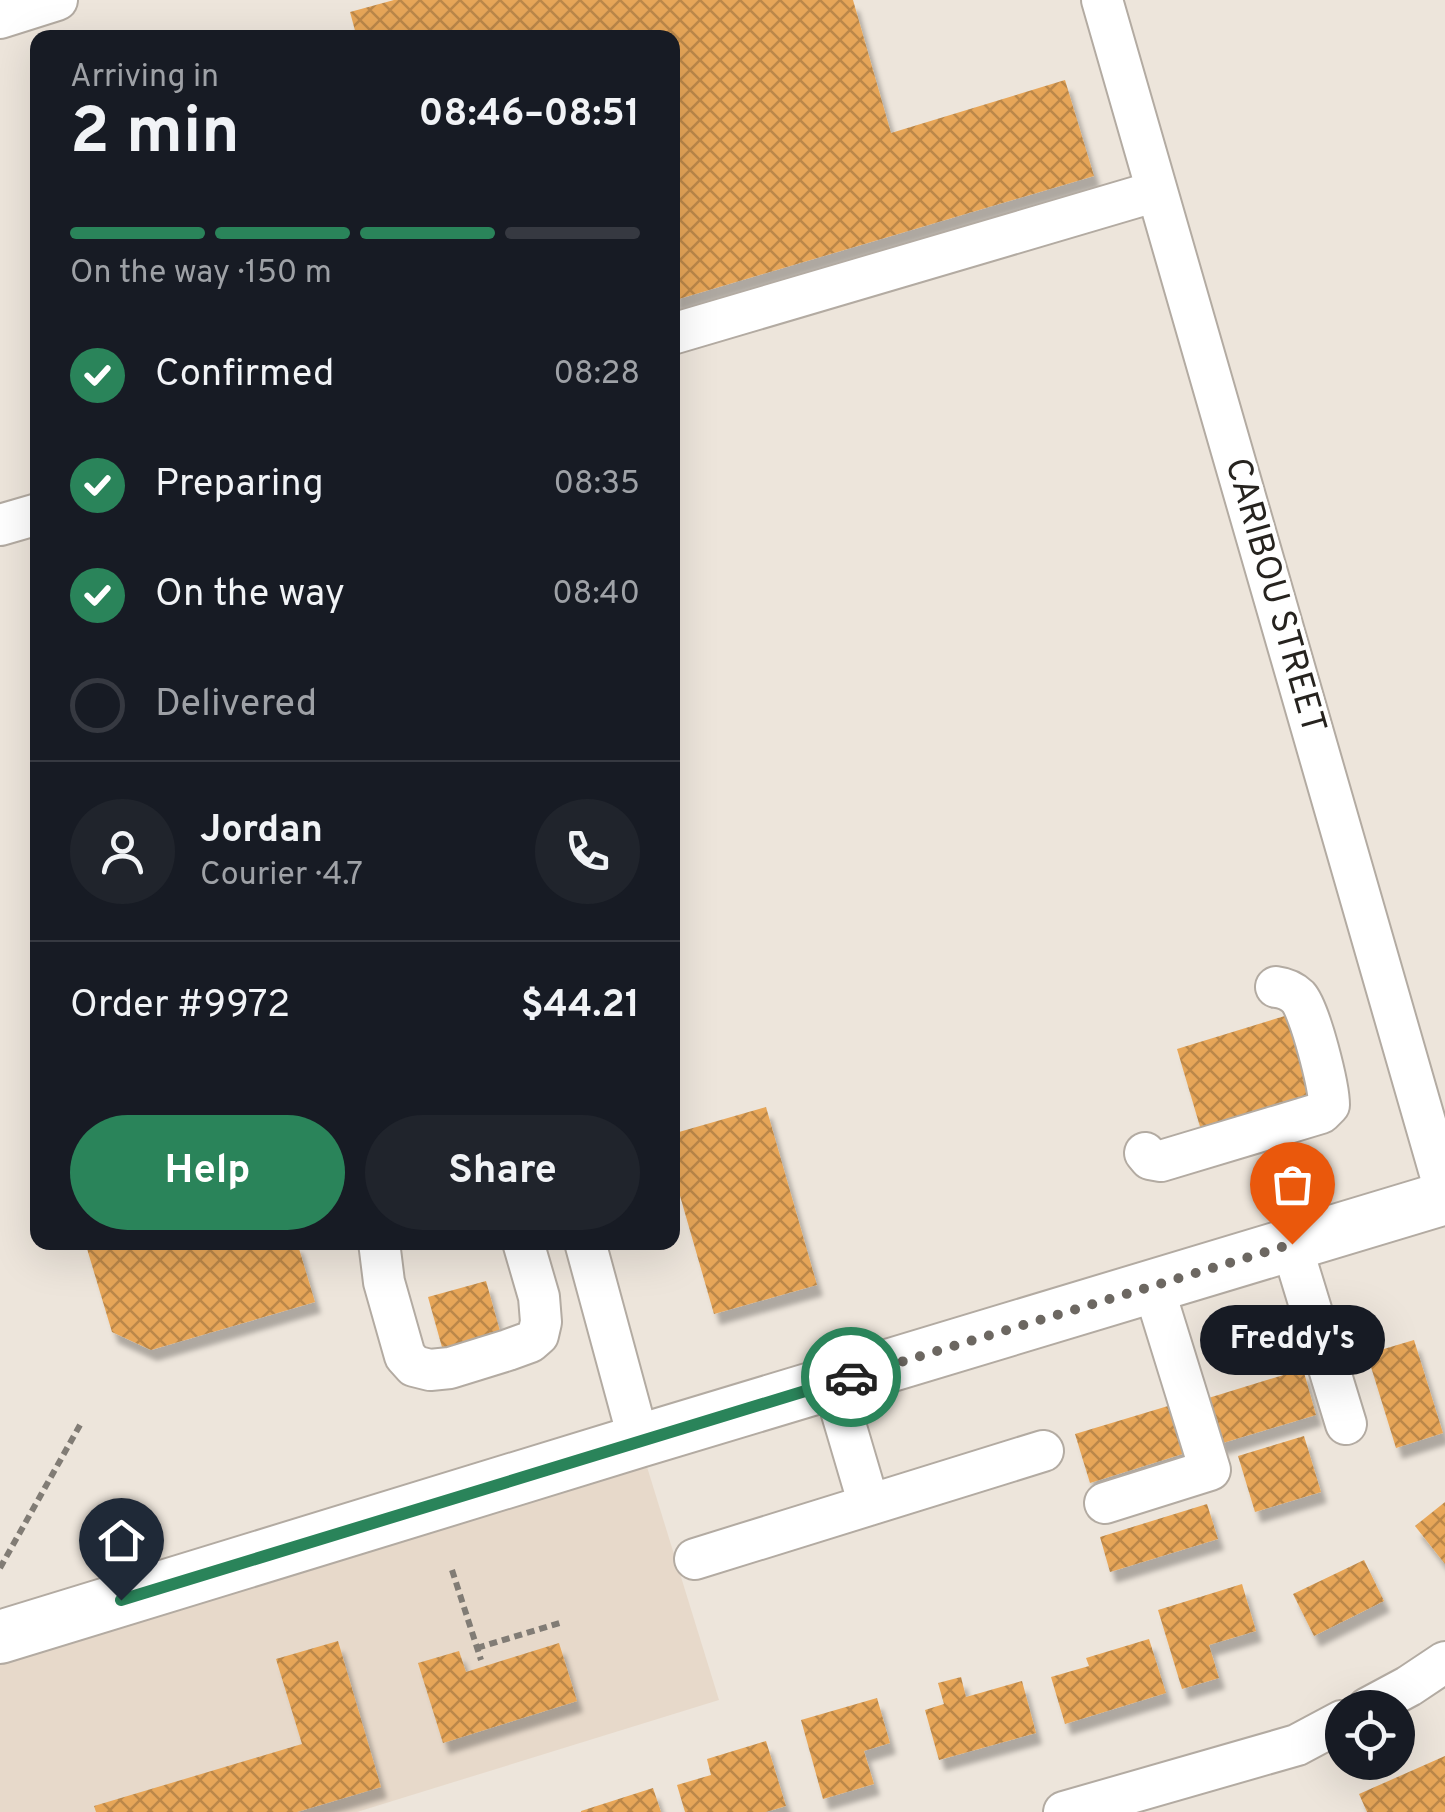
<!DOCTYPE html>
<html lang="en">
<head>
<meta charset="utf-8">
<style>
  :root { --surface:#171b24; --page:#20242c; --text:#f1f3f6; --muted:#9ea1a6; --line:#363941; --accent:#2a845a }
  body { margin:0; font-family:Overpass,sans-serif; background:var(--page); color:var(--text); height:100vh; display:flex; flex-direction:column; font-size:38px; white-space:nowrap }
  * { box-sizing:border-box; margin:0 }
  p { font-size:32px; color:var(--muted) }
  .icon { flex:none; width:55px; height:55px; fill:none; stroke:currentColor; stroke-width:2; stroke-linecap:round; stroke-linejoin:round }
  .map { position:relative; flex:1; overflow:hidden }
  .details { position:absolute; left:30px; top:30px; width:650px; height:1220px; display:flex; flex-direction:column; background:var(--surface); border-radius:20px; box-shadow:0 10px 40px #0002 }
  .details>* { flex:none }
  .tools { position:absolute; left:1325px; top:1690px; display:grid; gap:20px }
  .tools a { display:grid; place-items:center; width:90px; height:90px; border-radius:50%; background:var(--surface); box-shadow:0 10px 40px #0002; font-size:50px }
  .pin { position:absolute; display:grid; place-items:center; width:85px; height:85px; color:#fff; margin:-102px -42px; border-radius:50% 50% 50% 0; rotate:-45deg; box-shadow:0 0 10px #0007 }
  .pin .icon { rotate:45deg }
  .courier { position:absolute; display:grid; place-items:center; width:100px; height:100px; margin:-50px; border:8px solid #2a845a; border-radius:50%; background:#fff; color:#222; box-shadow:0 2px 12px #0007 }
  .bubble { position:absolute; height:70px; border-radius:35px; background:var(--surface); box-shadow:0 10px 40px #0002; font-size:32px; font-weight:700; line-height:70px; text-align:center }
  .head em { font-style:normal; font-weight:700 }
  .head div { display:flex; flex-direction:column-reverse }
  .head { display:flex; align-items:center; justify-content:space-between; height:170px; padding:0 40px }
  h1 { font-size:65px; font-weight:700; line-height:75px }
  .bar { display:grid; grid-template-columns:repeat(4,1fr); gap:15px 10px; align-content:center; height:120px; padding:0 40px }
  .bar i { height:12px; border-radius:8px; background:var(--line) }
  .bar .current { background:var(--accent) }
  .bar p { grid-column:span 4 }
  .line { display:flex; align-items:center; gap:25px; padding:0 40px; border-top:2px solid var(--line) }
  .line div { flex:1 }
  .round { display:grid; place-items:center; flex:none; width:105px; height:105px; border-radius:52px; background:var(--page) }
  ol { padding:0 40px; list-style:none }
  li { display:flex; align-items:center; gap:30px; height:110px }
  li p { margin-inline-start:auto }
  li .icon { padding:10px; border-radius:50%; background:var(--accent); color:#fff; stroke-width:4 }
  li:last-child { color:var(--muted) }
  li i { width:55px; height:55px; border:5px solid var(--line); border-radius:50% }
  .primary-button { display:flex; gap:20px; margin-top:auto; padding:20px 40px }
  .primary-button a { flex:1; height:115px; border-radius:60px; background:var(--accent); color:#fff; font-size:40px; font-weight:700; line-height:115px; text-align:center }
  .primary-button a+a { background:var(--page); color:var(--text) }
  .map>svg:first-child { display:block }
  .built { fill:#e7d9ca }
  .building { fill:url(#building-cross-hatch); filter:url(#shadow) }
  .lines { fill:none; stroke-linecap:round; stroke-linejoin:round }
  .minor-casing { stroke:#b3aba2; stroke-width:44 }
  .major-casing { stroke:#b3aba2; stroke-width:56 }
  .path { stroke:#817c75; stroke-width:6; stroke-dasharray:8 5; stroke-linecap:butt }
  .minor { stroke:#fff; stroke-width:40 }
  .major { stroke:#fff; stroke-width:52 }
  .done { stroke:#6c6761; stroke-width:10; stroke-dasharray:0 18 }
  .route { stroke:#2a845a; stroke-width:12 }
  .labels { text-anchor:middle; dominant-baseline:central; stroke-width:8; stroke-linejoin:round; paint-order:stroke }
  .street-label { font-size:35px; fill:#26231f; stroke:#fff }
</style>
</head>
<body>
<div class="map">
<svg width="1445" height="1812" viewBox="0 0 1445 1812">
  <defs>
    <pattern id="building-cross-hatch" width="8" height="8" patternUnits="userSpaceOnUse" patternTransform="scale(2.5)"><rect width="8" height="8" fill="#e7a658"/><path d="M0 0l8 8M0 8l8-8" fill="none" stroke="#bb8748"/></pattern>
    <filter id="shadow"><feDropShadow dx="6" dy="11" stdDeviation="2.5" flood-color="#0004"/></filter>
  </defs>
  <rect width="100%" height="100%" fill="#ede5db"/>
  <path class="built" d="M 639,1441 L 719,1700 L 357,1812 L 0,1812 L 0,1637 Z"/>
  <path class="building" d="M 394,0 L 853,0 L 891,133 L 1065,80 L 1094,176 L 672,301 L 672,38 L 357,38 L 350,12 Z
    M 1288,1015 L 1313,1097 L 1201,1130 L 1177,1049 Z
    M 766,1107 L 817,1285 L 714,1314 L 672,1168 L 672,1134 Z
    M 85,1242 L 297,1242 L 315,1302 L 151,1350 L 112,1332 Z
    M 486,1281 L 503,1342 L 445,1358 L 428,1297 Z
    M 1414,1340 L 1443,1433 L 1396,1448 L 1367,1354 Z
    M 1303,1369 L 1316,1415 L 1216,1445 L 1202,1400 Z
    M 1178,1403 L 1192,1451 L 1090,1483 L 1075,1434 Z
    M 1304,1436 L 1321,1492 L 1255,1512 L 1238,1456 Z
    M 1445,1502 L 1445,1564 L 1415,1526 Z
    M 1207,1504 L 1218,1539 L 1110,1572 L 1100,1537 Z
    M 1364,1560 L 1384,1601 L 1314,1636 L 1293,1594 Z
    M 1242,1584 L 1256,1631 L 1209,1645 L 1219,1678 L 1182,1689 L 1158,1610 Z
    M 1149,1639 L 1166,1693 L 1065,1724 L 1051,1677 L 1089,1666 L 1086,1658 Z
    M 338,1641 L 381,1787 L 297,1812 L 96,1812 L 94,1806 L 302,1744 L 276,1659 Z
    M 559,1643 L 577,1701 L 443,1743 L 418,1663 L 459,1651 L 466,1672 Z
    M 961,1677 L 966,1697 L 1022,1681 L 1036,1733 L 939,1760 L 925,1710 L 944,1704 L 938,1683 Z
    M 877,1698 L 890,1743 L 864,1751 L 874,1784 L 823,1799 L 801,1720 Z
    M 766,1741 L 786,1806 L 766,1812 L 685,1812 L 677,1785 L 711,1775 L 707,1759 Z
    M 1445,1756 L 1445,1812 L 1367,1812 L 1359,1794 Z
    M 653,1788 L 661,1812 L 581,1812 L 581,1811 Z"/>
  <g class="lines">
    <g class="minor-casing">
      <path id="minor" d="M 1102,0 L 1445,1191
        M 0,18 L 57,0
        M 672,334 L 1157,191
        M 0,525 L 38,514
        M 1145,1153 L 1150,1159 L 1161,1161 L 1321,1113 L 1329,1105 C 1329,1086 1310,1010 1298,997 C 1292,991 1284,988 1276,987
        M 379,1242 L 384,1282 L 405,1356 L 414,1366 L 430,1370 L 450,1368 L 508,1350 L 530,1342 L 538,1335 L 541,1322 L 539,1297 L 523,1242
        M 585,1242 L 639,1441
        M 1291,1244 L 1346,1424
        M 833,1383 L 869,1505
        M 1105,1503 L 1210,1470 L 1153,1286
        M 695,1559 L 1043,1451
        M 1368,1708 L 1409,1686 L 1445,1662
        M 1064,1812 L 1297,1745 L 1342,1721"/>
    </g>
    <g class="major-casing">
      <path id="major" d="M 0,1637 L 639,1441 L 1445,1198"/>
    </g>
    <path class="path" d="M 0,1568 L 80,1425
      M 452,1570 L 481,1660
      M 477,1648 L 563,1622"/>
    <use href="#minor" class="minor"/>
    <use href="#major" class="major"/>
  </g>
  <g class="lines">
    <path class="done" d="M 851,1377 L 1292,1244"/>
    <path class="route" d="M 121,1600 L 851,1377"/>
  </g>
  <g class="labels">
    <g class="street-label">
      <text transform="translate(1274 596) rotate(74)">CARIBOU STREET</text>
    </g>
  </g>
</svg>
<div class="tools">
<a><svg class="icon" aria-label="locate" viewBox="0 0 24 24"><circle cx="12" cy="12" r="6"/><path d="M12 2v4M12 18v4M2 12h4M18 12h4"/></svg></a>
</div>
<div class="pin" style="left:1292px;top:1244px;background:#ea580c"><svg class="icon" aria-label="bag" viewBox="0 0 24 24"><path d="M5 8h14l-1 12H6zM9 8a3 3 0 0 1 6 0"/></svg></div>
<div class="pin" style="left:121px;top:1600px;background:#1f2937"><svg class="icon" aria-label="home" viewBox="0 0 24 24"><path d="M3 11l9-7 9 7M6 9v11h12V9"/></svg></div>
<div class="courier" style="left:851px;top:1377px"><svg class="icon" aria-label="car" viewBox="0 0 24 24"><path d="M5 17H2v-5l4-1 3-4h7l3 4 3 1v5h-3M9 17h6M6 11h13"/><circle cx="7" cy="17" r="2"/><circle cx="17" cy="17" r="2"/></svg></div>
<div class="bubble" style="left:1200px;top:1305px;width:185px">Freddy's</div>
<section class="details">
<div class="head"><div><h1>2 min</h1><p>Arriving in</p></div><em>08:46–08:51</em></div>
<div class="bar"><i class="current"></i><i class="current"></i><i class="current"></i><i></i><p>On the way · 150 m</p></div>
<ol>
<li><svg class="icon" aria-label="check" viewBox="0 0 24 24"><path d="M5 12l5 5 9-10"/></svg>Confirmed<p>08:28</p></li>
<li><svg class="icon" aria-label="check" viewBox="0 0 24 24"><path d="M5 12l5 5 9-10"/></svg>Preparing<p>08:35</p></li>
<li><svg class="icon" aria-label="check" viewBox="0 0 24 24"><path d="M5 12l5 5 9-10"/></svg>On the way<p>08:40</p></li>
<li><i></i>Delivered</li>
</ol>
<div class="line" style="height:180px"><a class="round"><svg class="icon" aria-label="person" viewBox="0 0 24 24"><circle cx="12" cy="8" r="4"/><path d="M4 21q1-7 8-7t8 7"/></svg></a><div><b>Jordan</b><p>Courier · 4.7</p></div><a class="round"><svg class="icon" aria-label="phone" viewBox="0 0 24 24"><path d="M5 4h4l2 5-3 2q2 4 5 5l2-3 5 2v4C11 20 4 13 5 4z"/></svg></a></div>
<div class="line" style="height:130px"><div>Order #9972</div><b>$44.21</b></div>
<div class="primary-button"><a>Help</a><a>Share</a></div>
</section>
</div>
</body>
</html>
